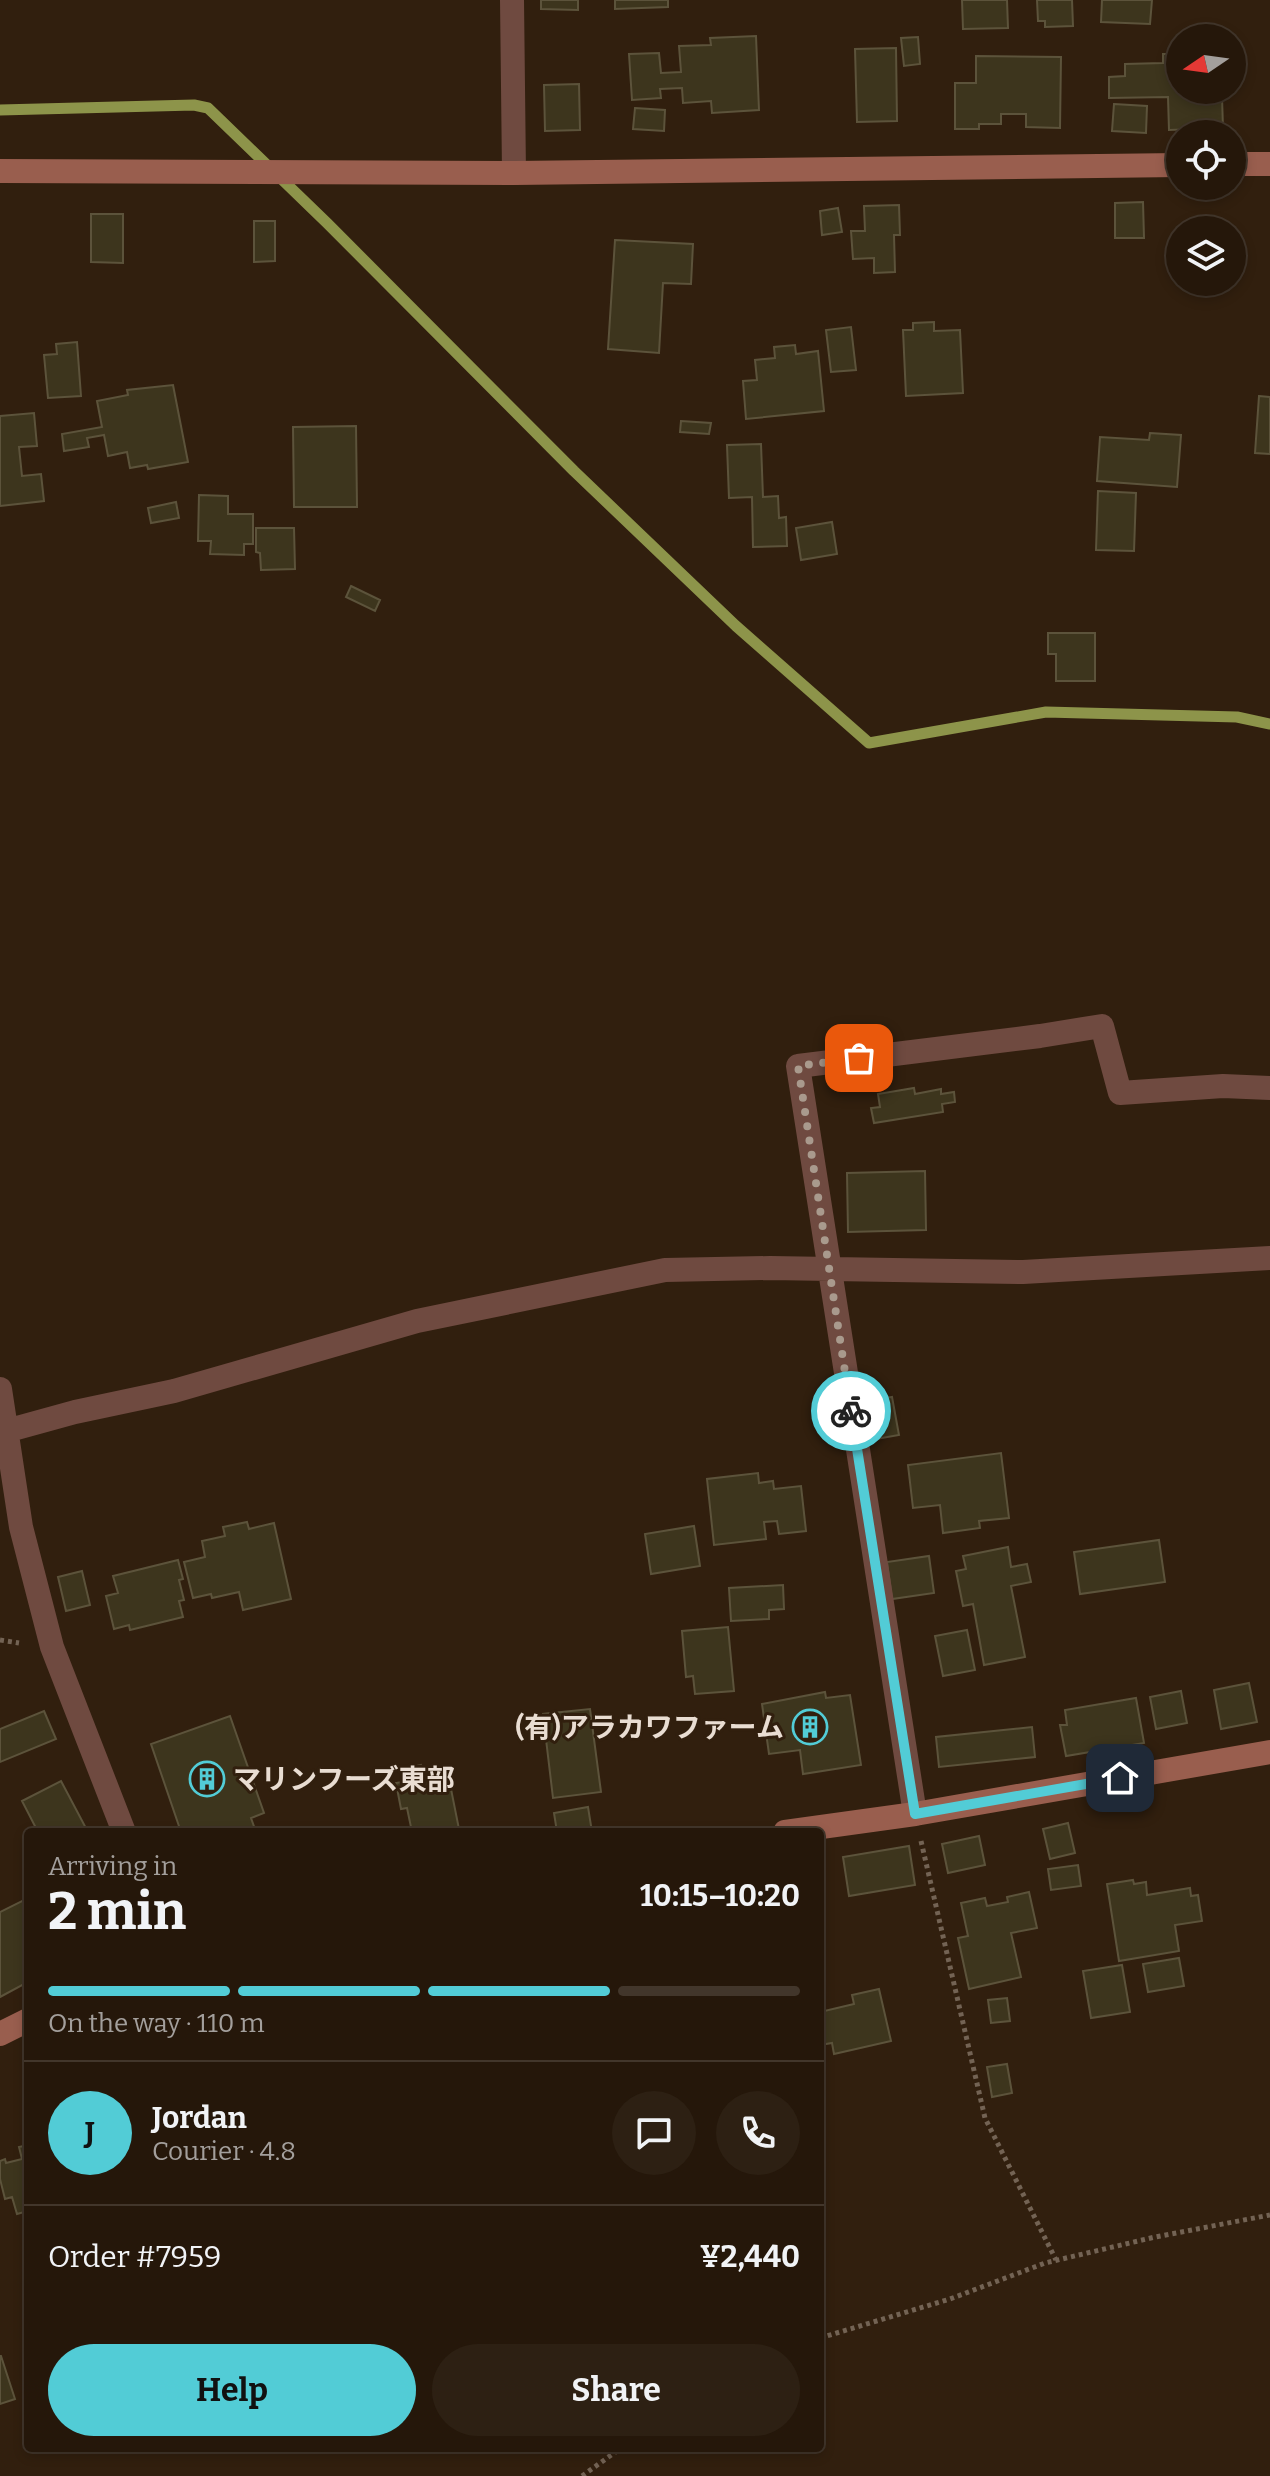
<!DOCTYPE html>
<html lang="en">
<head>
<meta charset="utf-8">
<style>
  :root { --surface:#25170a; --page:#2d2013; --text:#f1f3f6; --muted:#a39f9c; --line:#42362b; --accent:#52ccd6 }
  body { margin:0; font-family:Bitter,"Noto Sans JP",serif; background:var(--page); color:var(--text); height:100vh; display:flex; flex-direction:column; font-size:30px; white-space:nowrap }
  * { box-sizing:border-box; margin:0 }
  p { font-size:26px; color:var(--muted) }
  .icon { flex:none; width:44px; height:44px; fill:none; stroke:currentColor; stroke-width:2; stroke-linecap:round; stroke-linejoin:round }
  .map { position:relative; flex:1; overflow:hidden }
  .sheet { position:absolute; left:24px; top:1828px; width:800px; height:624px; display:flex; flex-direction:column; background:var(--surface); border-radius:8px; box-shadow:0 4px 12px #0003,0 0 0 2px var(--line) }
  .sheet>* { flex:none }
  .needle { width:52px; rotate:257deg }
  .fabs { position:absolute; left:1166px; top:24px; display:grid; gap:16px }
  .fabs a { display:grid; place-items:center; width:80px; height:80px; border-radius:50%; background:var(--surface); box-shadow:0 4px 12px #0003,0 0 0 2px var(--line); font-size:40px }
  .pin { position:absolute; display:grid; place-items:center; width:68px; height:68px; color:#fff; margin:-34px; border-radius:16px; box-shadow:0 4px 12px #0006 }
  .courier { position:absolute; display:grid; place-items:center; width:80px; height:80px; margin:-40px; border:6px solid #52ccd6; border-radius:50%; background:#fff; color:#222; box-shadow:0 2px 10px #0007 }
  .summary em { font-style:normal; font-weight:700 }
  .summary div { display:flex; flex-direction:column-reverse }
  .summary { display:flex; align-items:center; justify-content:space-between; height:136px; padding:0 24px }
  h1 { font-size:52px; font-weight:700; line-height:60px }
  .bar { display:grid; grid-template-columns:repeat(4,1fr); gap:12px 8px; align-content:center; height:96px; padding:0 24px }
  .bar i { height:10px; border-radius:6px; background:var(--line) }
  .bar .current { background:var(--accent) }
  .bar p { grid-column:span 4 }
  .line { display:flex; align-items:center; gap:20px; padding:0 24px; border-top:2px solid var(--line) }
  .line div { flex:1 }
  .round { display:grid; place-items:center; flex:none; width:84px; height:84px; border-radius:42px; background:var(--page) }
  .action { display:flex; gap:16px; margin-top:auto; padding:16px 24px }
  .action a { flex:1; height:92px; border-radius:48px; background:var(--accent); color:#111; font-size:32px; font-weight:700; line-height:92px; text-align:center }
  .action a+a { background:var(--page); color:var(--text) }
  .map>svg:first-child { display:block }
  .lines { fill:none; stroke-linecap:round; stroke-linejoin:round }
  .stream { stroke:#8d944a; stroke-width:11 }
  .building { fill:#3d351d; stroke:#5c533b; stroke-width:2 }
  .path { stroke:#736354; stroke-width:5; stroke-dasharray:4 4; stroke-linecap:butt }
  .street { stroke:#6f4a40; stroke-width:24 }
  .secondary { stroke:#995e4e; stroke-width:24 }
  .done { stroke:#a99a8d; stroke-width:8; stroke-dasharray:0 14.4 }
  .route { stroke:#52ccd6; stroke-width:10 }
  .labels { text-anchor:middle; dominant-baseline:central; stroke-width:6; stroke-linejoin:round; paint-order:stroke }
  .poi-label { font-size:28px; font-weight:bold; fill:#e9ddd2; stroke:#311f0e; text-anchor:end }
</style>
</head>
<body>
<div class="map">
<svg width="1270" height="2476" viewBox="0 0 1270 2476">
  <rect width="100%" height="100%" fill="#311f0e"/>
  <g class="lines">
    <path class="stream" d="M 0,110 L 194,105 L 208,108 L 327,223 L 574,471 L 736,626 L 869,743 L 1046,712 L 1237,717 L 1270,724"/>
  </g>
  <path class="building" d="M 541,0 L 578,0 L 578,10 L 541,9 Z
    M 615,0 L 668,0 L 668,7 L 615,9 Z
    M 962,0 L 1007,0 L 1008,28 L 963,29 Z
    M 1037,0 L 1072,0 L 1073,26 L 1045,27 L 1045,21 L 1038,21 Z
    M 1102,0 L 1152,0 L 1150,24 L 1101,22 Z
    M 756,36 L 759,110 L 712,113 L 711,101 L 683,103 L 682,88 L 660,89 L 661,98 L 632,100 L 629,54 L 659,53 L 661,73 L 681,72 L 679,46 L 711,45 L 710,38 Z
    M 918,37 L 920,64 L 904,66 L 901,38 Z
    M 896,48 L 897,121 L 857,122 L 855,49 Z
    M 1163,54 L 1180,54 L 1180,90 L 1212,90 L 1212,97 L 1222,97 L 1223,128 L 1169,130 L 1168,97 L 1109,98 L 1109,77 L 1125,76 L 1125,64 L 1163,63 Z
    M 976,56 L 1061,57 L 1060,128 L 1026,127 L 1026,114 L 1001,114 L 1001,124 L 979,124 L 979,129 L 955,129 L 955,83 L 976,83 Z
    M 579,84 L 580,130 L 545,131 L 544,85 Z
    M 1114,104 L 1147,106 L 1146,133 L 1112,131 Z
    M 635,108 L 665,110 L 664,131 L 633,129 Z
    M 1143,202 L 1144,238 L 1115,238 L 1115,203 Z
    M 899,205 L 900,235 L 894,235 L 895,272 L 874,273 L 874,258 L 853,259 L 851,231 L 865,231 L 864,206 Z
    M 838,208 L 842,232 L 822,235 L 820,211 Z
    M 91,214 L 123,214 L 123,263 L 91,262 Z
    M 254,221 L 275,221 L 275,261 L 254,262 Z
    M 615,240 L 693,244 L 691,284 L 663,283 L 659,353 L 608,349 Z
    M 934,322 L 934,331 L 960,330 L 963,393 L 906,396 L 903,330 L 913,330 L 913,323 Z
    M 851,327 L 856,370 L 831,372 L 826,330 Z
    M 77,342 L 81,396 L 48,398 L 44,355 L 57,354 L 56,344 Z
    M 795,345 L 796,354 L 818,351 L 824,411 L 746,419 L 743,381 L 757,380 L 755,360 L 775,358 L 774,347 Z
    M 173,385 L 188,462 L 148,469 L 147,465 L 130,468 L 127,452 L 108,456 L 104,435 L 87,438 L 89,447 L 64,451 L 62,434 L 102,427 L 97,401 L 128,395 L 127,390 Z
    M 1259,396 L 1270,397 L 1270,454 L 1255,453 Z
    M 34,413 L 37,446 L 19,447 L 22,476 L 41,474 L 44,501 L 0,506 L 0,416 Z
    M 681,421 L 711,423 L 709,434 L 680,432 Z
    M 356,426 L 357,507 L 294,507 L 293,427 Z
    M 1150,433 L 1181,435 L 1177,487 L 1097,481 L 1100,437 L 1149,440 Z
    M 761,444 L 763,497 L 778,496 L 779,518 L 786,517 L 787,546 L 753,547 L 752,497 L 729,498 L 727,445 Z
    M 1098,491 L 1136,493 L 1134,551 L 1096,550 Z
    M 199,495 L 228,496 L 228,514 L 253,514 L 253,544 L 244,544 L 244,555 L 210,554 L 211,541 L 198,541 Z
    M 176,502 L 179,518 L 151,523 L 148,508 Z
    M 832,522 L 837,554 L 801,560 L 796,528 Z
    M 256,528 L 294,528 L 295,569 L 261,570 L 260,553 L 256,552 Z
    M 351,586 L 380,600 L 375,611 L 346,597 Z
    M 1048,633 L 1095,633 L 1095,681 L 1056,681 L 1056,654 L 1048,654 Z
    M 914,1088 L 915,1094 L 941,1089 L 941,1094 L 954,1092 L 955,1102 L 942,1104 L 943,1112 L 874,1123 L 871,1108 L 880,1107 L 878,1094 Z
    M 925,1171 L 926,1230 L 848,1232 L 847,1173 Z
    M 892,1397 L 899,1435 L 870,1440 L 863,1402 Z
    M 1001,1453 L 1009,1518 L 979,1521 L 980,1528 L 943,1533 L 940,1505 L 913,1508 L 908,1465 Z
    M 758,1473 L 759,1483 L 773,1481 L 774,1489 L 801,1486 L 806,1531 L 779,1534 L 777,1521 L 764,1522 L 766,1539 L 714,1545 L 707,1479 Z
    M 247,1522 L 249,1529 L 274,1523 L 291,1599 L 243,1610 L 239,1592 L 212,1598 L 211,1594 L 193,1598 L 184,1562 L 205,1557 L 202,1541 L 225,1536 L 223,1527 Z
    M 694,1526 L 700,1566 L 651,1574 L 645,1534 Z
    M 1159,1540 L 1165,1582 L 1080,1594 L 1074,1552 Z
    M 1008,1547 L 1011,1567 L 1027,1564 L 1031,1582 L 1011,1586 L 1025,1657 L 984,1665 L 973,1604 L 963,1606 L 956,1571 L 966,1569 L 963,1556 Z
    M 929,1556 L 934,1593 L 892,1599 L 887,1562 Z
    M 178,1560 L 183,1579 L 179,1580 L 184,1600 L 179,1601 L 183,1617 L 130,1630 L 129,1625 L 114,1629 L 106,1596 L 118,1593 L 113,1576 Z
    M 82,1571 L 90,1605 L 66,1611 L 58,1577 Z
    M 783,1585 L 784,1609 L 769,1610 L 769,1619 L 731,1621 L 729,1588 Z
    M 728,1627 L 734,1691 L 695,1694 L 693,1676 L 686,1677 L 682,1631 Z
    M 967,1630 L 975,1670 L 943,1676 L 935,1636 Z
    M 1249,1683 L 1257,1722 L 1221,1729 L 1214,1690 Z
    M 1181,1691 L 1187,1723 L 1156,1729 L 1150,1697 Z
    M 825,1692 L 826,1698 L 850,1695 L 861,1765 L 803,1774 L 800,1750 L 769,1754 L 762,1704 Z
    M 1136,1698 L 1144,1743 L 1066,1756 L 1060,1725 L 1067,1725 L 1065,1710 Z
    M 590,1709 L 601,1792 L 553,1798 L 543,1714 Z
    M 44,1711 L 56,1739 L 0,1762 L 0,1729 Z
    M 230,1716 L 264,1813 L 251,1818 L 256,1832 L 181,1832 L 151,1744 Z
    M 1032,1727 L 1035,1757 L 939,1767 L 936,1737 Z
    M 421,1765 L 423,1774 L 447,1769 L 459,1829 L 412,1832 L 407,1808 L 401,1809 L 396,1783 L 408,1781 L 405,1768 Z
    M 61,1781 L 88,1832 L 38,1832 L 22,1801 Z
    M 588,1807 L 592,1832 L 557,1832 L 554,1813 Z
    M 1068,1823 L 1075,1853 L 1050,1859 L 1043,1829 Z
    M 979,1836 L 985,1865 L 948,1873 L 942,1844 Z
    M 909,1846 L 915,1885 L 849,1896 L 843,1857 Z
    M 1078,1865 L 1081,1886 L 1051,1890 L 1048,1869 Z
    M 1133,1880 L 1134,1884 L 1146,1882 L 1147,1895 L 1190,1888 L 1191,1896 L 1198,1895 L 1202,1921 L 1175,1925 L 1179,1951 L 1119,1961 L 1107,1884 Z
    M 1029,1892 L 1037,1928 L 1011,1933 L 1021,1977 L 969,1989 L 958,1938 L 968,1936 L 961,1903 L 985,1898 L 987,1906 L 1008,1902 L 1007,1897 Z
    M 28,1898 L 28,1982 L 0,1997 L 0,1912 Z
    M 1179,1958 L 1184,1986 L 1148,1992 L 1143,1964 Z
    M 1122,1965 L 1130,2012 L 1091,2018 L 1083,1971 Z
    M 879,1989 L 891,2041 L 834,2054 L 832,2043 L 820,2045 L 820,2012 L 854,2004 L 852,1995 Z
    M 1007,1998 L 1010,2021 L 991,2023 L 988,2000 Z
    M 1007,2064 L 1012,2093 L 992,2097 L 987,2067 Z
    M 28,2145 L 28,2211 L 17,2214 L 12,2197 L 5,2199 L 0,2179 L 0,2161 L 5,2159 L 6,2163 L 22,2159 L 19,2147 Z
    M 1,2356 L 15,2399 L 0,2404 L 0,2356 Z"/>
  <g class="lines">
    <path class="path" d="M 0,1640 L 19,1643
      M 921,1841 L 985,2118 L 1056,2260
      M 820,2338 L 950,2299 L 1045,2263 L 1155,2237 L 1270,2215
      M 582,2476 L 621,2448"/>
    <path class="street" d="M 512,0 L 514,173
      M 0,1389 L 21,1527 L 52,1647 L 124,1832
      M 6,1431 L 75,1412 L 174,1391 L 417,1321 L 665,1270 L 770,1268 L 1023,1272 L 1270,1258
      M 915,1814 L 798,1066 L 1040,1036 L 1102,1026 L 1120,1093 L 1223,1086 L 1270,1088"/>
    <path class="secondary" d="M 1232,164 L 1270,164
      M 0,171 L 514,173 L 1180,165
      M 785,1832 L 915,1814 L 1270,1752
      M 0,2034 L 28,2020"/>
  </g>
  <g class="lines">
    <path class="done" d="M 851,1411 L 798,1066 L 859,1058"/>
    <path class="route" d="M 851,1411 L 915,1814 L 1120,1778"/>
  </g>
  <defs>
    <g id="building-ring" transform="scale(1.8)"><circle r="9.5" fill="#311f0e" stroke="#52ccd6" stroke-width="1.5"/><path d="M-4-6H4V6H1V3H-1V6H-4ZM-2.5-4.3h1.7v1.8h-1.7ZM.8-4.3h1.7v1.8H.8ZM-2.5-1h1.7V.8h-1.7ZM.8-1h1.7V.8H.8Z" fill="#52ccd6"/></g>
  </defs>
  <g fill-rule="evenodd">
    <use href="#building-ring" x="810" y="1727"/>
    <use href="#building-ring" x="207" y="1779"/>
  </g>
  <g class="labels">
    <g class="poi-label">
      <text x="784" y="1727">(有)アラカワファーム</text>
      <text x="233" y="1779" text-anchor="start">マリンフーズ東部</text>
    </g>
  </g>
</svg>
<div class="fabs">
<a><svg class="needle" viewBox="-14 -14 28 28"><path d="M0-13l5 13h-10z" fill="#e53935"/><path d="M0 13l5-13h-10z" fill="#a39f9c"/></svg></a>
<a><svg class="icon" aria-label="locate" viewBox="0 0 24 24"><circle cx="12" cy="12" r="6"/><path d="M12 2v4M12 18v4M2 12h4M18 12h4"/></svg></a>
<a><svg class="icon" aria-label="layers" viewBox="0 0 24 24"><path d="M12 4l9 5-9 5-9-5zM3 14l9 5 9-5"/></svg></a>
</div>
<div class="pin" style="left:859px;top:1058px;background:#ea580c"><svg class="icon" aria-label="bag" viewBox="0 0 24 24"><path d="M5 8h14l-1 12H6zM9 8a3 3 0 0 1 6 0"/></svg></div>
<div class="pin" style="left:1120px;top:1778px;background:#1f2937"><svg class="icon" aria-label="home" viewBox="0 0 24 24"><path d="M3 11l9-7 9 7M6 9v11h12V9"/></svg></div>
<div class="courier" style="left:851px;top:1411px"><svg class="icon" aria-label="bike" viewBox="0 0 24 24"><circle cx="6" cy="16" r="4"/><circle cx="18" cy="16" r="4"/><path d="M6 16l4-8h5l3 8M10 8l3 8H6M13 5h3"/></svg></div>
<section class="sheet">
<div class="summary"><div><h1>2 min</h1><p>Arriving in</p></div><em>10:15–10:20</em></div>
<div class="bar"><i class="current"></i><i class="current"></i><i class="current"></i><i></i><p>On the way · 110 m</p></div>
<div class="line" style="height:144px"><b class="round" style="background:var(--accent);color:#111">J</b><div><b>Jordan</b><p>Courier · 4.8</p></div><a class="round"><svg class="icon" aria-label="chat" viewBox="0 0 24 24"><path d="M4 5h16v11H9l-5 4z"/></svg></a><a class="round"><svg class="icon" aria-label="phone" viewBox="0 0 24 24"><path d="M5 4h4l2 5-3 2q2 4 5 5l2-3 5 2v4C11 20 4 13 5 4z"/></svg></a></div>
<div class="line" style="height:104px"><div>Order #7959</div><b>¥2,440</b></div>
<div class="action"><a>Help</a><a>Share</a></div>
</section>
</div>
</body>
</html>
